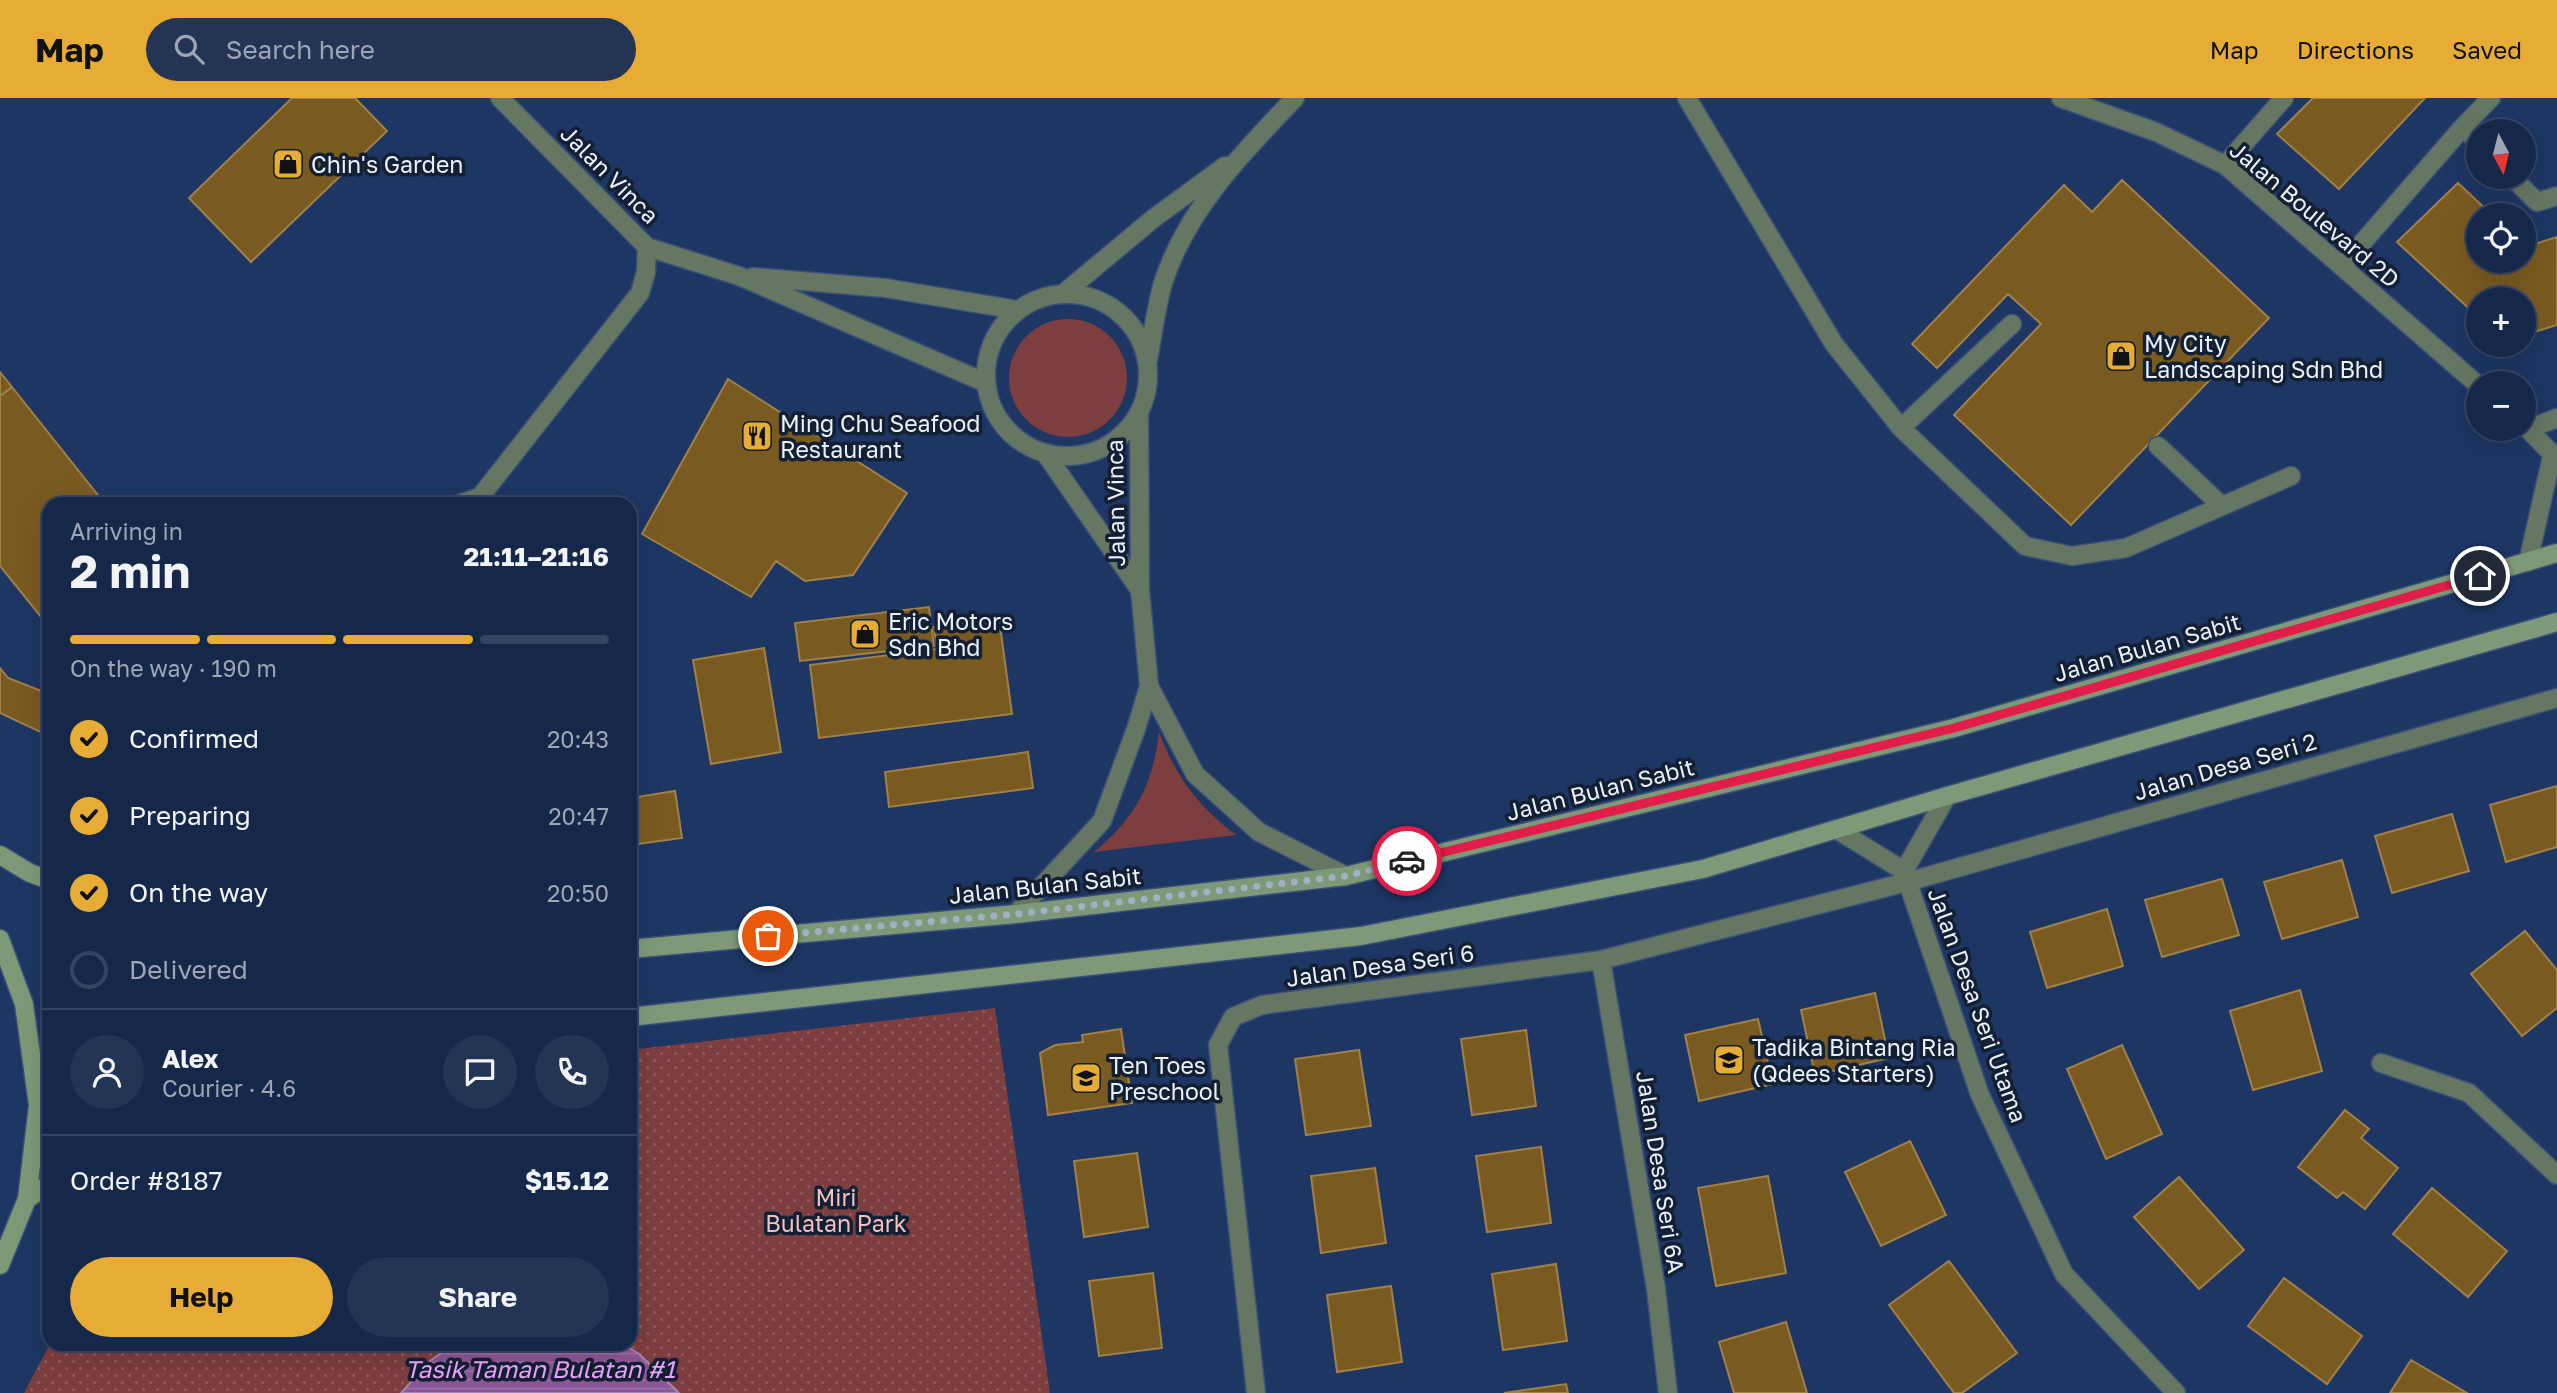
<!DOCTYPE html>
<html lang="en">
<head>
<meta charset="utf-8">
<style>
  :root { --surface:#16284a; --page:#233454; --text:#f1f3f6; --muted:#9ea6b5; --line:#354462; --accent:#e7ac36 }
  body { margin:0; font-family:"Golos Text",sans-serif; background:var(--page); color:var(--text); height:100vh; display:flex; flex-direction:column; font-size:26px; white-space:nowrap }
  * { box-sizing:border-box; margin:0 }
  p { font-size:23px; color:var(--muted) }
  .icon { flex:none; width:38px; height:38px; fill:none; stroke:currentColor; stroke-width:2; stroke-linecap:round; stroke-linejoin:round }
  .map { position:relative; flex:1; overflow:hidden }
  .details { position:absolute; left:42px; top:399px; width:595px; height:854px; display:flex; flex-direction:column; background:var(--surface); border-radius:21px; box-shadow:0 7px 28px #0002,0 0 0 2px var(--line) }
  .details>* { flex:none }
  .needle { width:46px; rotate:173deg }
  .tools { position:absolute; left:2466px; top:21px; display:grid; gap:14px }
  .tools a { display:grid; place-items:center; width:70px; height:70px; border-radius:50%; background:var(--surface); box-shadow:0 7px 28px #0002,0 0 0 2px var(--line); font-size:35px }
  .pin { position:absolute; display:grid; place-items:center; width:60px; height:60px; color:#fff; margin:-30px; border:4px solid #fff; border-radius:50%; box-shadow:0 2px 7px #0007 }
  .courier { position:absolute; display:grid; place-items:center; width:70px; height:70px; margin:-35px; border:5px solid #e11d48; border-radius:50%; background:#fff; color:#222; box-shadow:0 2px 9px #0007 }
  .headline em { font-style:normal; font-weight:700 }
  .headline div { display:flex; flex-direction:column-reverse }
  .headline { display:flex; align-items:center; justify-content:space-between; height:119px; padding:0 28px }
  h1 { font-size:46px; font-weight:700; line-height:52px }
  .bar { display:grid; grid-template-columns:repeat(4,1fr); gap:10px 7px; align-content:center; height:84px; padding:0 28px }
  .bar i { height:9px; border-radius:5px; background:var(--line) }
  .bar .active { background:var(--accent) }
  .bar p { grid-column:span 4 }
  .line { display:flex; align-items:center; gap:18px; padding:0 28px; border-top:2px solid var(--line) }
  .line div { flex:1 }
  .round { display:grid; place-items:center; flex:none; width:74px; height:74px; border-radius:37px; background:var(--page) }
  ol { padding:0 28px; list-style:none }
  li { display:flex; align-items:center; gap:21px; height:77px }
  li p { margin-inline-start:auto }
  li .icon { padding:7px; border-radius:50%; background:var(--accent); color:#111; stroke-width:4 }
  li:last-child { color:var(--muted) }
  li i { width:38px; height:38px; border:4px solid var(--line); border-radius:50% }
  .button { display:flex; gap:14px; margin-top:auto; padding:14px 28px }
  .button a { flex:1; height:80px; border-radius:42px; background:var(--accent); color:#111; font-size:28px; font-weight:700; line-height:80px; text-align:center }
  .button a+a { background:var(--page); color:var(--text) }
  header { display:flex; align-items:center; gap:42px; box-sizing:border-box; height:98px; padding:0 35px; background:var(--accent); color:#111 }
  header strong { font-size:33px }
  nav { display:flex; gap:38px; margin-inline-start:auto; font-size:24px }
  .search { width:490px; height:63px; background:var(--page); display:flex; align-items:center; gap:18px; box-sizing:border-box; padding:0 24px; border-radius:38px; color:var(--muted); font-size:26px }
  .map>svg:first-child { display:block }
  .green { fill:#7d3e3f }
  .park { fill:url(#park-dots) }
  .water { fill:url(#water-rules); stroke:#a884b5; stroke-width:2 }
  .building { fill:#795a21; stroke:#a18149; stroke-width:2 }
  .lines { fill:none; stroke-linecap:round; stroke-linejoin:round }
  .lane-casing { stroke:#3a5078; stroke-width:21 }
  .street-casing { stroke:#3a5078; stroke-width:21 }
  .secondary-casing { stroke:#3a5078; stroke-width:21 }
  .lane { stroke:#657662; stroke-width:18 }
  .street { stroke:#657662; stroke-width:18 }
  .secondary { stroke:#7e9978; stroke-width:18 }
  .done { stroke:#a2b0c6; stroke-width:7; stroke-dasharray:0 12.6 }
  .route { stroke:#e11d48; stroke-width:9 }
  .labels { text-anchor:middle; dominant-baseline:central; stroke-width:7; stroke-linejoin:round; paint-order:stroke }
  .poi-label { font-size:23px; fill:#eaf1fc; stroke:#131f33; text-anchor:start }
  .street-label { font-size:23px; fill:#eaf1fc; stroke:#131f33 }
  .park-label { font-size:23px; fill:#f3c1bf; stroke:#131f33 }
  .water-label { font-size:24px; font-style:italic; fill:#eda3fc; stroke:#131f33 }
</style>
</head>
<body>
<header>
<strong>Map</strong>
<div class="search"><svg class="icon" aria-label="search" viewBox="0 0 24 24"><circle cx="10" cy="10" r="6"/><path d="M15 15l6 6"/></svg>Search here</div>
<nav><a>Map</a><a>Directions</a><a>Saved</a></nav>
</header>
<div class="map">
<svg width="2557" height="1295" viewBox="0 0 2557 1295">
  <defs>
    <pattern id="park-dots" width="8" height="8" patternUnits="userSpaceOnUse" patternTransform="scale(1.75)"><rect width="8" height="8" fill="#7d3e3f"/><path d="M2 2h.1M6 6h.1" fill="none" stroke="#905a5c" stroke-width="1.8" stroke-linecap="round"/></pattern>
    <pattern id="water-rules" width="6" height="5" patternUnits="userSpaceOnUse" patternTransform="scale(1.75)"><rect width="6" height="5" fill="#8b5696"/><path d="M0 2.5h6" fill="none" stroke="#9c6fa6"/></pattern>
  </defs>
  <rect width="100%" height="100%" fill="#1d3663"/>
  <path class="green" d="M1009 280a59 59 0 1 1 118 0a59 59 0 1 1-118 0Z
    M 1159,634 C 1175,678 1199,709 1236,737 L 1094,754 C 1135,720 1153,687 1159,634 Z"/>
  <path class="park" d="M 995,910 L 1050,1295 L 24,1295 L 50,1246 L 630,1246 L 630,952 Z"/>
  <path class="water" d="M 454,1246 L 623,1246 L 639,1256 L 679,1295 L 401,1295 L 430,1263 Z"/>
  <path class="building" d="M 292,0 L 355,0 L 387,33 L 251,164 L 189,100 Z
    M 2313,0 L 2425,0 L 2339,91 L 2277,36 Z
    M 2122,82 L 2269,220 L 2071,427 L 1954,317 L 2041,226 L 2008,196 L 1937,270 L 1912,246 L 2064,87 L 2092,114 Z
    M 2458,85 L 2492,117 L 2478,117 L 2478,163 L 2524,163 L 2524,147 L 2525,149 L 2557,139 L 2557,227 L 2524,237 L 2524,201 L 2478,201 L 2478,219 L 2397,144 Z
    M 0,274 L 12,289 L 0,298 Z
    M 728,281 L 907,395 L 853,477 L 805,483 L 776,463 L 751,499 L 642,436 Z
    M 12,289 L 105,406 L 49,406 L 49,529 L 0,468 L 0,298 Z
    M 929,509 L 934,548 L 800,563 L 795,525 Z
    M 999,520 L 1012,616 L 819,640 L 810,567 L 937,551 L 934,529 Z
    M 764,550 L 781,654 L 711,666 L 693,562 Z
    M 0,570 L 8,580 L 49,596 L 49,638 L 0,615 Z
    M 1028,654 L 1033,690 L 889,709 L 885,674 Z
    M 2557,688 L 2557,749 L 2506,764 L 2490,707 Z
    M 675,693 L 682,740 L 630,747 L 630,716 L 638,714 L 637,699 Z
    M 2452,716 L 2469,773 L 2392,795 L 2375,738 Z
    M 2342,762 L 2358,819 L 2282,841 L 2264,784 Z
    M 2222,781 L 2239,837 L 2162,859 L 2145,802 Z
    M 2107,811 L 2123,868 L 2047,890 L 2030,834 Z
    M 2525,833 L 2557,872 L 2557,910 L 2522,938 L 2471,876 Z
    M 2300,892 L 2322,973 L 2253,992 L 2230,913 Z
    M 1875,895 L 1889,960 L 1815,977 L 1801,912 Z
    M 1758,921 L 1773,986 L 1699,1003 L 1685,937 Z
    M 1121,931 L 1132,1005 L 1048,1017 L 1040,955 L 1055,947 L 1083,944 L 1082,937 Z
    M 1526,932 L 1536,1008 L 1472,1017 L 1461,941 Z
    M 2122,947 L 2162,1036 L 2106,1061 L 2067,971 Z
    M 1359,952 L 1371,1028 L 1306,1037 L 1295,961 Z
    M 2345,1012 L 2369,1031 L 2361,1040 L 2398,1070 L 2365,1111 L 2343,1094 L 2337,1100 L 2298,1069 Z
    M 1910,1043 L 1946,1117 L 1881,1148 L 1845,1074 Z
    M 1541,1049 L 1551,1125 L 1487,1134 L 1476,1058 Z
    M 1137,1055 L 1148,1129 L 1084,1139 L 1074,1063 Z
    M 1375,1070 L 1386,1145 L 1321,1155 L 1311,1078 Z
    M 1768,1078 L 1786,1175 L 1716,1188 L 1698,1090 Z
    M 2179,1079 L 2244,1152 L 2199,1191 L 2134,1119 Z
    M 2432,1090 L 2507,1153 L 2468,1199 L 2393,1136 Z
    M 1949,1163 L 2017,1255 L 1962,1295 L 1954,1295 L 1889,1207 Z
    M 1556,1166 L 1567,1243 L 1503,1252 L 1492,1176 Z
    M 1153,1175 L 1162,1250 L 1099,1258 L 1089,1183 Z
    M 2284,1180 L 2362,1238 L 2327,1286 L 2248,1228 Z
    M 1391,1188 L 1402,1264 L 1337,1274 L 1327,1197 Z
    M 1786,1224 L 1807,1295 L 1734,1295 L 1719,1244 Z
    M 2411,1262 L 2467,1295 L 2390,1295 Z
    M 1566,1286 L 1568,1295 L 1504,1295 Z"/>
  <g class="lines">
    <g class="lane-casing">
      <path id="lane" d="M 1687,0 L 1834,246 L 1901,330 L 2025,448 L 2072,458 L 2126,450 L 2291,378
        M 2061,0 L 2156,34 L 2225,67 L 2478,287
        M 2478,44 L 2463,29 L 2491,0
        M 2225,67 L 2284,0
        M 2512,79 L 2537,104 L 2557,98
        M 2342,168 L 2463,29
        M 2524,327 L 2557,361
        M 1901,330 L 2012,226
        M 2528,331 L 2557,320
        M 2158,348 L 2222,408
        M 459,406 L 480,399 L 640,195 L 646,174 L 647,149
        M 2528,464 L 2552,358"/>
    </g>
    <g class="street-casing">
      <path id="street" d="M 500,0 L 647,149 L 739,178 L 984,284
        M 753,179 L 885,190 L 1017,212
        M 1064,195 L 1154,120 L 1225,68
        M986 277a81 81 0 1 1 162 0a81 81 0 1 1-162 0Z
        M 1148,262 C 1153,236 1156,207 1164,182 C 1188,110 1244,53 1295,0
        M 1045,355 L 1140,492
        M 1149,588 L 1195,676 L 1259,734 L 1346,778
        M 1947,698 L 1904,773 L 1980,997 L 2064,1176 L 2176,1295
        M 1836,731 L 1904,773
        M 1016,816 L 1102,723 L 1136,631 L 1149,588 L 1140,492 L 1139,316
        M 1601,862 L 1656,1191 L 1668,1295
        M 2381,965 L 2469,995 L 2557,1077
        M 1256,1295 L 1218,947 L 1233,919 L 1262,907 L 1601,862 L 1907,784 L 2557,600"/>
    </g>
    <g class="secondary-casing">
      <path id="secondary" d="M 0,757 L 30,775 L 49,782
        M 0,841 L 24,906 L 38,1007 L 27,1101 L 0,1167
        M 630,851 L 1016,816 L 1346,778 L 1954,630 L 2557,455
        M 630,919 L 1361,838 L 1703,771 L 1947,698 L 2557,524
        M 27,1101 L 49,1086"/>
    </g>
    <use href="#lane" class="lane"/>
    <use href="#street" class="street"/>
    <use href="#secondary" class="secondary"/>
  </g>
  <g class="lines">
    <path class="done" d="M 768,838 L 1016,816 L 1346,778 L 1407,763"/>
    <path class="route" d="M 1407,763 L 1954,630 L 2480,478"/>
  </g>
  <defs>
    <g id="shop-square" transform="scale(1.575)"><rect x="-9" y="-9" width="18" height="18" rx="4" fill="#e7ac36" stroke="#131f33"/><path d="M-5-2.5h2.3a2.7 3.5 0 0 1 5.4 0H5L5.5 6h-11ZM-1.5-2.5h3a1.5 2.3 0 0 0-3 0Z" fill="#111"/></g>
    <g id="restaurant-square" transform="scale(1.575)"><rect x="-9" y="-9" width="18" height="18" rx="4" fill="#e7ac36" stroke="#131f33"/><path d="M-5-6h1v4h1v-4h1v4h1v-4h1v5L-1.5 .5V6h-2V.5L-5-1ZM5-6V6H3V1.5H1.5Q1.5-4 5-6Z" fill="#111"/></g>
    <g id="school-square" transform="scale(1.575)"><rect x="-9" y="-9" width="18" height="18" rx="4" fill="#e7ac36" stroke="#131f33"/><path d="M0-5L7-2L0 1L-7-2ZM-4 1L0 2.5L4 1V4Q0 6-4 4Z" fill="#111"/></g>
  </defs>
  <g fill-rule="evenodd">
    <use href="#shop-square" x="288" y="66"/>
    <use href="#shop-square" x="2121" y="258"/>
    <use href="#restaurant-square" x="757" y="338"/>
    <use href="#shop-square" x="865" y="536"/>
    <use href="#school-square" x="1729" y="962"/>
    <use href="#school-square" x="1086" y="980"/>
  </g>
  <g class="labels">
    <g class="poi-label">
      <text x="311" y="66">Chin's Garden</text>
      <text x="2144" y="245">My City<tspan x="2144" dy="26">Landscaping Sdn Bhd</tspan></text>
      <text x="780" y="325">Ming Chu Seafood<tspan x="780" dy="26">Restaurant</tspan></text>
      <text x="888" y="523">Eric Motors<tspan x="888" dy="26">Sdn Bhd</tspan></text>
      <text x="1752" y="949">Tadika Bintang Ria<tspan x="1752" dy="26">(Qdees Starters)</tspan></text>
      <text x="1109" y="967">Ten Toes<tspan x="1109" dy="26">Preschool</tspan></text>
    </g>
    <g class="street-label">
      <text transform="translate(610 76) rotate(45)">Jalan Vinca</text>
      <text transform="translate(2315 116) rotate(40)">Jalan Boulevard 2D</text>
      <text transform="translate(1115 405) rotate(-91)">Jalan Vinca</text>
      <text transform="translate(2147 549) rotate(-16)">Jalan Bulan Sabit</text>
      <text transform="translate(2225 668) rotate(-16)">Jalan Desa Seri 2</text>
      <text transform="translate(1600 691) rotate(-14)">Jalan Bulan Sabit</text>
      <text transform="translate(1045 787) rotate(-6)">Jalan Bulan Sabit</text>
      <text transform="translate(1380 867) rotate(-8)">Jalan Desa Seri 6</text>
      <text transform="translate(1978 907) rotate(70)">Jalan Desa Seri Utama</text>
      <text transform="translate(1661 1074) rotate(81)">Jalan Desa Seri 6A</text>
    </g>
    <g class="park-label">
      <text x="836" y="1099">Miri<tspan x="836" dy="26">Bulatan Park</tspan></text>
    </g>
    <g class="water-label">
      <text x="540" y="1270">Tasik Taman Bulatan #1</text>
    </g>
  </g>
</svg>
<div class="tools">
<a><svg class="needle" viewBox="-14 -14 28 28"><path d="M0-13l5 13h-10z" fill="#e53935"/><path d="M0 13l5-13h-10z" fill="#9ea6b5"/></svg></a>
<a><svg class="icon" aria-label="locate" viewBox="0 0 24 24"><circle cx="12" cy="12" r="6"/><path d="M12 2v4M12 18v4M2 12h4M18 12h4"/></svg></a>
<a>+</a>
<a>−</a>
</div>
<div class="pin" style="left:768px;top:838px;background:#ea580c"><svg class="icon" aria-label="bag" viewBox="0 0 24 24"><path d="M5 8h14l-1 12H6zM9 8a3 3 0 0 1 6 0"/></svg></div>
<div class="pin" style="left:2480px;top:478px;background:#1f2937"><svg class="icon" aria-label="home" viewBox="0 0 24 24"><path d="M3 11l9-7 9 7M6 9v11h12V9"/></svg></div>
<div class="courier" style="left:1407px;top:763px"><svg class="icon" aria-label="car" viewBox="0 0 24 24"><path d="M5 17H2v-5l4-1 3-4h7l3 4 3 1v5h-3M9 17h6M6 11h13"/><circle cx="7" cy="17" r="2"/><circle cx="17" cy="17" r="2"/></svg></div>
<section class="details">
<div class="headline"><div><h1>2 min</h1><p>Arriving in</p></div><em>21:11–21:16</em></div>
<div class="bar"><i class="active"></i><i class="active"></i><i class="active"></i><i></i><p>On the way · 190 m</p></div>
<ol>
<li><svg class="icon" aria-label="check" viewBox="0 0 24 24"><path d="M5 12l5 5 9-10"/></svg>Confirmed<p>20:43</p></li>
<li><svg class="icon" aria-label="check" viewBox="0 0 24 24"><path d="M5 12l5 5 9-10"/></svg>Preparing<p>20:47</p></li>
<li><svg class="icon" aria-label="check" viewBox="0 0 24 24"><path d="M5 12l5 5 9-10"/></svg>On the way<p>20:50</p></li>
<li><i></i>Delivered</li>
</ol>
<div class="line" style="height:126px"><a class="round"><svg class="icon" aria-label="person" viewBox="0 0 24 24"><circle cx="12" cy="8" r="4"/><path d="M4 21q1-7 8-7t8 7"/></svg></a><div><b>Alex</b><p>Courier · 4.6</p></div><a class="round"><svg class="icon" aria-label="chat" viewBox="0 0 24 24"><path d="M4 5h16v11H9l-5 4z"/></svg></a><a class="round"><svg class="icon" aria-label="phone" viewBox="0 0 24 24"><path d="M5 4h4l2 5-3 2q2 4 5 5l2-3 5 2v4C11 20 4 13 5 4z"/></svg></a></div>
<div class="line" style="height:91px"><div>Order #8187</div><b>$15.12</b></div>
<div class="button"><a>Help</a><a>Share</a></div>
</section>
</div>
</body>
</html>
